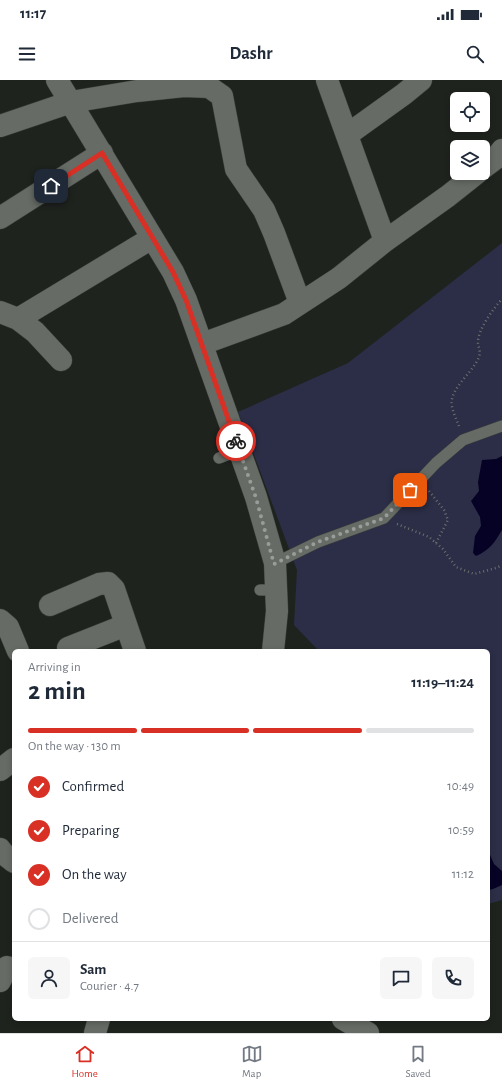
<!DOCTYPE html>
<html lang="en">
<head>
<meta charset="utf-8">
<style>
  :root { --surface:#fff; --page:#f6f6f7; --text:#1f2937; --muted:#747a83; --line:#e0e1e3; --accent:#d93025 }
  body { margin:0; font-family:"Alegreya Sans",sans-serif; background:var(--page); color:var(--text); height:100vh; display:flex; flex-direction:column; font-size:15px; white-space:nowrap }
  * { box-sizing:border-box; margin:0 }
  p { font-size:13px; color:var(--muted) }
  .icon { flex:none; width:22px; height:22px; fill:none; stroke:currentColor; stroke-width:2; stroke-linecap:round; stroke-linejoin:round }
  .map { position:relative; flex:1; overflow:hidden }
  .panel { position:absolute; left:12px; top:569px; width:478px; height:372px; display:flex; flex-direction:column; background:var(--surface); border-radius:6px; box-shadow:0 2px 6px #0003 }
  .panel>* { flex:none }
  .controls { position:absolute; left:450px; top:12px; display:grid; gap:8px }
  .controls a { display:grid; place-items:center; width:40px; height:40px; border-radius:6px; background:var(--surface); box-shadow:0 2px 6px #0003; font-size:20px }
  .pin { position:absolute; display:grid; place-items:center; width:34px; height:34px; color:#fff; margin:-17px; border-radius:8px; box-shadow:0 2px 6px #0006 }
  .courier { position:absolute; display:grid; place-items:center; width:40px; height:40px; margin:-20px; border:3px solid #d93025; border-radius:50%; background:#fff; color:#222; box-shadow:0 1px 5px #0007 }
  .head em { font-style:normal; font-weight:700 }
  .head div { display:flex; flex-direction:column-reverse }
  .head { display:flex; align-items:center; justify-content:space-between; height:68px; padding:0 16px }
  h1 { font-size:26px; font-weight:700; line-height:30px }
  .bar { display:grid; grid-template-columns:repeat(4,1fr); gap:6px 4px; align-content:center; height:48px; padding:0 16px }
  .bar i { height:5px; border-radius:3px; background:var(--line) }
  .bar .selected { background:var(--accent) }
  .bar p { grid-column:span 4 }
  .line { display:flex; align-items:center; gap:10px; padding:0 16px; border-top:1px solid var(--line) }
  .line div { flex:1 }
  .round { display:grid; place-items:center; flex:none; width:42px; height:42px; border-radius:6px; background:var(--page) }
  ol { padding:0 16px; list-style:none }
  li { display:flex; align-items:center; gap:12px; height:44px }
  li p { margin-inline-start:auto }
  li .icon { padding:4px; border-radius:50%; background:var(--accent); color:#fff; stroke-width:4 }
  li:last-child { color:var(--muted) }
  li i { width:22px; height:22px; border:2px solid var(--line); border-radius:50% }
  .status { display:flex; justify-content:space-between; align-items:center; height:28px; padding:0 20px; background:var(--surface); direction:ltr }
  .status svg { height:11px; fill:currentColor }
  header { display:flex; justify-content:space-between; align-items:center; height:52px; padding:0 16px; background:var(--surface); font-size:18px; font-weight:700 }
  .tab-bar { display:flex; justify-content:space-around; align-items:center; height:56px; border-top:1px solid var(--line); background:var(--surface); font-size:11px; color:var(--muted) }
  .tab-bar a { display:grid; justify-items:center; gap:2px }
  .tab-bar .selected { color:var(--accent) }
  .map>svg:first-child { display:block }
  .green { fill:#2c2e47 }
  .water { fill:#060225 }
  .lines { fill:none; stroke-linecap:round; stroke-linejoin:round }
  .lane-casing { stroke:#3b3e3b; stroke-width:12 }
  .street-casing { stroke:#3b3e3b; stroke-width:23 }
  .secondary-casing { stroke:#3b3e3b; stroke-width:23 }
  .path { stroke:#6d706c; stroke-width:2.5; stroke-dasharray:1 3; stroke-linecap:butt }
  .lane { stroke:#666b65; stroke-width:11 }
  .street { stroke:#666b65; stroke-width:22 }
  .secondary { stroke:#666b65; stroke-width:22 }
  .done { stroke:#999d99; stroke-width:4; stroke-dasharray:0 7.2 }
  .route { stroke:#d93025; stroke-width:5 }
</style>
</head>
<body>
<div class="status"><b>11:17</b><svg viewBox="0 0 49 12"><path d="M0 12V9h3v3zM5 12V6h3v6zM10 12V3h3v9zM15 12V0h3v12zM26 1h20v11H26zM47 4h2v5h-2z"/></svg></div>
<header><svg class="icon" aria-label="menu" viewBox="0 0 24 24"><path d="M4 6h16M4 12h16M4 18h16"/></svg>Dashr<svg class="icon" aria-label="search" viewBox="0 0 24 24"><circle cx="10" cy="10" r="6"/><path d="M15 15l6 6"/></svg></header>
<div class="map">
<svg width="502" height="953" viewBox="0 0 502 953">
  <rect width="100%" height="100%" fill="#1f231e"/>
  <path class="green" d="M 502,163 L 502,820 L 488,824 L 488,571 L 319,571 L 294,545 L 297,490 L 238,332 L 348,283 Z"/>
  <path class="water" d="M 502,376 L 502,450 C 495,462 490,470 476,476 L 473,473 L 475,456 L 481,446 L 480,437 L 471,421 L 479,411 L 478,402 L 482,380 L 496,379 Z
    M 488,770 L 494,784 L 502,791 L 502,805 L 493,809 L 488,810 Z"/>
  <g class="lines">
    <g class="lane-casing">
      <path id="lane" d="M 219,378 L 240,370
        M 275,483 L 318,462 L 384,438 L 436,383 L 463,360 L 502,346
        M 260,510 L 276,510"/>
    </g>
    <g class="street-casing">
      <path id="street" d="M 57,0 L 173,192 L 186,220 L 256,417 L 275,483 L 277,531 L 273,571
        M 327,0 L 385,161
        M 0,46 L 71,22 L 137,11 L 184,6 L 209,7 L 222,16 L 236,89 L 264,130 L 274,153 L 300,223
        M 347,55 L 404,14 L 421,0
        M 483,88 L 495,79 L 502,70
        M 0,138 L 102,73
        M 0,232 L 18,239 L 35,252 L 61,280
        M 18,239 L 152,158
        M 202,264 L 284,234 L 339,198 L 385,161 L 448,116 L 477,93
        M 50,525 L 99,504 L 108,503 L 114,509 L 135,571
        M 0,540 L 8,547 L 18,571
        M 68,568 L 126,545
        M 0,690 L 14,679
        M 0,901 L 7,887 L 14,889
        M 343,939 L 368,953
        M 95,953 L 99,939"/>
    </g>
    <g class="secondary-casing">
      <path id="secondary" d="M 0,769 L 4,774 L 14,782"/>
    </g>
    <path class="path" d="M 459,346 C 456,338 450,327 452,319 C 456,303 473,292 479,277 C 481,271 478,267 478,262 C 478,249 494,228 502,219
      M 429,411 L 444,430 L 448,440 L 436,463
      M 397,444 L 429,457 L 443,469 L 456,487 L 474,494 L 496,488 L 502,485"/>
    <use href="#lane" class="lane"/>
    <use href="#street" class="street"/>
    <use href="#secondary" class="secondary"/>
  </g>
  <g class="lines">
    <path class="done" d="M 236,361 L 256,418 L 274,484 L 318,462 L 384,438 L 410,410"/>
    <path class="route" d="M 51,106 L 102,73 L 173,192 L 186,220 L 236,361"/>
  </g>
</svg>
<div class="controls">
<a><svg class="icon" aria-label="locate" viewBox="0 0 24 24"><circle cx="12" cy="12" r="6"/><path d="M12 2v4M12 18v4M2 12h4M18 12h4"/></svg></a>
<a><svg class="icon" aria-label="layers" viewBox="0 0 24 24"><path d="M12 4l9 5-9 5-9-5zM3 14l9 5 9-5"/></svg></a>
</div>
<div class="pin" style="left:410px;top:410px;background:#ea580c"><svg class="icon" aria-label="bag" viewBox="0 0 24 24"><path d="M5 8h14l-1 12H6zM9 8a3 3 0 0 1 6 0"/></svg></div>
<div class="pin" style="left:51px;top:106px;background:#1f2937"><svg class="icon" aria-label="home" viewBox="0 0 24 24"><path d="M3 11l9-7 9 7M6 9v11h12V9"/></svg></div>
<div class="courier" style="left:236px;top:361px"><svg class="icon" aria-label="bike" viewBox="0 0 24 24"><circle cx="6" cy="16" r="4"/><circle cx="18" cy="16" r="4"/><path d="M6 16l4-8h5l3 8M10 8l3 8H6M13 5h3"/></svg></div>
<section class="panel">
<div class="head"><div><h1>2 min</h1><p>Arriving in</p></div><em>11:19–11:24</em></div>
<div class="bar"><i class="selected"></i><i class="selected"></i><i class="selected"></i><i></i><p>On the way · 130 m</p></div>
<ol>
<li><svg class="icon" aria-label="check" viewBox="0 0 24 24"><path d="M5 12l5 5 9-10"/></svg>Confirmed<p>10:49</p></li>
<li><svg class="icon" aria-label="check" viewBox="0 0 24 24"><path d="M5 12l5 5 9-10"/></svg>Preparing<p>10:59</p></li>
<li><svg class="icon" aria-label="check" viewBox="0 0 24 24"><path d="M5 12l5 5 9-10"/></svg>On the way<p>11:12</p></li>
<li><i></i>Delivered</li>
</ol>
<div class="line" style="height:72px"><a class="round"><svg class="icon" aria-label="person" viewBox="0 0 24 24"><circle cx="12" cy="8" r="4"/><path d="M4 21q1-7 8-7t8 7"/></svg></a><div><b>Sam</b><p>Courier · 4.7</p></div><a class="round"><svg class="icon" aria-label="chat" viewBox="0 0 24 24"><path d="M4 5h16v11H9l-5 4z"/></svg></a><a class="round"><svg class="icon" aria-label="phone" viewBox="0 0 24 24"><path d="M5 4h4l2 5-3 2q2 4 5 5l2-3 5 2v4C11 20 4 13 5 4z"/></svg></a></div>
</section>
</div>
<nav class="tab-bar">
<a class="selected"><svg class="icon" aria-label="home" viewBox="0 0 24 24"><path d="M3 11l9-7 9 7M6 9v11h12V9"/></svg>Home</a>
<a><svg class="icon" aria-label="map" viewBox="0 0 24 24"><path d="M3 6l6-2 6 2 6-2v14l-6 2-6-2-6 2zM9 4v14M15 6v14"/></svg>Map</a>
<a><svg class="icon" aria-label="saved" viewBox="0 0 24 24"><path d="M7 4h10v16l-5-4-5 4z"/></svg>Saved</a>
</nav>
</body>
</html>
